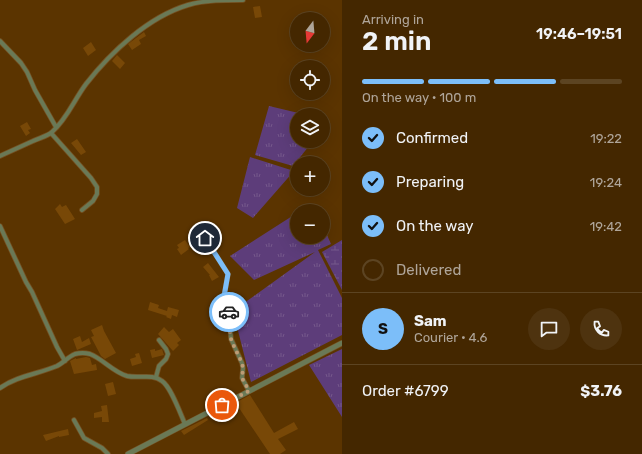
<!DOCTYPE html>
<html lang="en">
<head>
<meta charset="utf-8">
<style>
  :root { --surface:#442700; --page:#4e330f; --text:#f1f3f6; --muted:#afa599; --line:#5c4422; --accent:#7cbef9 }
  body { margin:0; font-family:Rubik,sans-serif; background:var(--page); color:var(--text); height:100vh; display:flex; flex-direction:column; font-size:15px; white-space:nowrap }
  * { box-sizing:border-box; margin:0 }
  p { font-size:13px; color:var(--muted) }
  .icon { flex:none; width:22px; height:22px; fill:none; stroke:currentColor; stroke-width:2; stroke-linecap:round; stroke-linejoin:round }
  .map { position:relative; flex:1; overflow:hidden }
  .side { display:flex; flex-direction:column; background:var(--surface); width:300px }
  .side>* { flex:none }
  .needle { width:26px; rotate:196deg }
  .buttons { position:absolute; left:290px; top:12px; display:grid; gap:8px }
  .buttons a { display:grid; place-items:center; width:40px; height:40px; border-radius:50%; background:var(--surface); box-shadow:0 4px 16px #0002,0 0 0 1px var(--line); font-size:20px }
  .pin { position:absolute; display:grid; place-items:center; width:34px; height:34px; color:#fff; margin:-17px; border:2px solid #fff; border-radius:50%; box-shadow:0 1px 4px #0007 }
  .courier { position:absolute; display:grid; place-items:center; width:40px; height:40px; margin:-20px; border:3px solid #7cbef9; border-radius:50%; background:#fff; color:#222; box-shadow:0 1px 5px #0007 }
  .summary em { font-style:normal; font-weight:600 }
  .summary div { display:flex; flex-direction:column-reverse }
  .summary { display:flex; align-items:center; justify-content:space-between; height:68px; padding:0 20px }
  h1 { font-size:26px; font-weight:600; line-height:30px }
  .bar { display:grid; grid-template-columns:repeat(4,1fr); gap:6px 4px; align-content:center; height:48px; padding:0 20px }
  .bar i { height:5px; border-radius:3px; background:var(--line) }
  .bar .selected { background:var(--accent) }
  .bar p { grid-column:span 4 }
  .line { display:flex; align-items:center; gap:10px; padding:0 20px; border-top:1px solid var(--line) }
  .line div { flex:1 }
  .round { display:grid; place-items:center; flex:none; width:42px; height:42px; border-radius:21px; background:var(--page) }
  ol { padding:0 20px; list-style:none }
  li { display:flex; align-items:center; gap:12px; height:44px }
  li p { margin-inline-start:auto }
  li .icon { padding:4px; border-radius:50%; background:var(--accent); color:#111; stroke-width:4 }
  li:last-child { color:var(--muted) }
  li i { width:22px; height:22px; border:2px solid var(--line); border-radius:50% }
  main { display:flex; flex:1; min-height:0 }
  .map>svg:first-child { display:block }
  .grass { fill:url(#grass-tufts) }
  .wetland { fill:url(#wetland-marsh) }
  .building { fill:#784807 }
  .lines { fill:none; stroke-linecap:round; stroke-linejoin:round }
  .minor-casing { stroke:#765121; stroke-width:5.5 }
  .tertiary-casing { stroke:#765121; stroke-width:6 }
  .minor { stroke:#6a7956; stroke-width:4 }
  .tertiary { stroke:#6a7956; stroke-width:5 }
  .done { stroke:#bd9c76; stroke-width:4; stroke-dasharray:0 7.2 }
  .route { stroke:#7cbef9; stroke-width:5 }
</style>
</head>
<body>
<main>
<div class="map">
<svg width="342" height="454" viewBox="0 0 342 454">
  <defs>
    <pattern id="grass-tufts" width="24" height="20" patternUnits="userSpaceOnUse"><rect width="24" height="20" fill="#5d3d7a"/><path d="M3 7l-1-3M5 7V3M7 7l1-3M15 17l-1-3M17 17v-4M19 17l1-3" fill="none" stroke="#75588b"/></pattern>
    <pattern id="wetland-marsh" width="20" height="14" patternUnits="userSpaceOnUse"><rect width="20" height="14" fill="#5d3d7a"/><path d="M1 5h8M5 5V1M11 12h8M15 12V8" fill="none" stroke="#75588b"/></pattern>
  </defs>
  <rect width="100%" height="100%" fill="#5b3400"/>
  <path class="grass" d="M 269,106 L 307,115 L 297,115 L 297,141 L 313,141 L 293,166 L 255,155 Z
    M 250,157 L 294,171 L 253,218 L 237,208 Z
    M 297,213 L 297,237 L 323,237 L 323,226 L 331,244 L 318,250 L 342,298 L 342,335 L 251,382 L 233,311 L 315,252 L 254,280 L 230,256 Z
    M 342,349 L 342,417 L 309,365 Z"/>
  <path class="wetland" d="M 342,240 L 342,290 L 322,252 Z"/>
  <path class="building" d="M 260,6 L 262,17 L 255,18 L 253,7 Z
    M 144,32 L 146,36 L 139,40 L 141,44 L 132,50 L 128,44 Z
    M 91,42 L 96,50 L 88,56 L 83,48 Z
    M 117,55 L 125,63 L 120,69 L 112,61 Z
    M 27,122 L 31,129 L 28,130 L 30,133 L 26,136 L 20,126 Z
    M 77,139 L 86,152 L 81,155 L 71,143 Z
    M 60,204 L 62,207 L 66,205 L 75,219 L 65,224 L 55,209 Z
    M 185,240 L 190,247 L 188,248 L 189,249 L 181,255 L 177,249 L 179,248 L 177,245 Z
    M 208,263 L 219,277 L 212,281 L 209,275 L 210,275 L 203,267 Z
    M 150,302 L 159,305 L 158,308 L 167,311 L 168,307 L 179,310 L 177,317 L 172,315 L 171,319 L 166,317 L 167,316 L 148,310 Z
    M 102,325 L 104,331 L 116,353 L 105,359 L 101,356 L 91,337 L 94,336 L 91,330 Z
    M 164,327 L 169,332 L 173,329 L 181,340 L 177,343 L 179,345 L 173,351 L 158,334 Z
    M 80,336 L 82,342 L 89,338 L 91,344 L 77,350 L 73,339 Z
    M 155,349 L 155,351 L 162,349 L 164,355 L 152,358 L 150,350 Z
    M 139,353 L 142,363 L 132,366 L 130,359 L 136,357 L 135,354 Z
    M 86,357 L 90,358 L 92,365 L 96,364 L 97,370 L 74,374 L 70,361 L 76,358 L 76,359 Z
    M 113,382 L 116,394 L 108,396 L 105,384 Z
    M 250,395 L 274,433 L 294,422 L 298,429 L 278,439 L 286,450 L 280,454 L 270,454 L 239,408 L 225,415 L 222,410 Z
    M 107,405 L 109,422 L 102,422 L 102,417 L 94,418 L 94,413 L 102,411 L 101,406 Z
    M 207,418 L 208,420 L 184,435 L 181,431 Z
    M 68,429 L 69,435 L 59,437 L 59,436 L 46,441 L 43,435 Z"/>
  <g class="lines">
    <g class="minor-casing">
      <path id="minor" d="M 0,41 L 21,63 L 27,72 L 35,90 L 56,127
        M 51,133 L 91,178 L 97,187 L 97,194 L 93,201 L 82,210
        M 0,156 C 11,151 22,146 33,141 C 39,138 48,136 52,132 C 67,119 74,100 86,84 C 111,52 148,17 188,5 C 206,0 225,0 243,0
        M 0,226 L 26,282 L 32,292 L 57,347 L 65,361
        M 205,238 L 228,274 L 223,302 L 229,314 L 231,339 L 242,363 L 243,368 L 242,378 L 249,391
        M 156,377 L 159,366 L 166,359 L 168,354 L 166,349 L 159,340
        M 0,388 C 17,376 38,374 57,366 C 63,363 68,357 75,354 C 79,353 86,353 90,354 C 103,359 113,372 127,376 C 139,379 152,373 162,381 C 171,387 180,413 185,424
        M 74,420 L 84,438 L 102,448 L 108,454"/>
    </g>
    <g class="tertiary-casing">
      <path id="tertiary" d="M 128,454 L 342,343"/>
    </g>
    <use href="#minor" class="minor"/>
    <use href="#tertiary" class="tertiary"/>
  </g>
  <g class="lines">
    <path class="done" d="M 222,405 L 249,391 L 242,378 L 243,368 L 242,363 L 232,342 L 230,336 L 230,317 L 229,312"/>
    <path class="route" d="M 205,238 L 228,274 L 223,302 L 229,312"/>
  </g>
</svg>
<div class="buttons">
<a><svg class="needle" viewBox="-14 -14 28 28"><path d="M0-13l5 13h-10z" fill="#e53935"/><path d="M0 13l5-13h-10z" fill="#afa599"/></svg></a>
<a><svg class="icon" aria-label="locate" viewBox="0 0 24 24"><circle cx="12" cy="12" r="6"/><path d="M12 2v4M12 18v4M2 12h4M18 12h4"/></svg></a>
<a><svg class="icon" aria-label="layers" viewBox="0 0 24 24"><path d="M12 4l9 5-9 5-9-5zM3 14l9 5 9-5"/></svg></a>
<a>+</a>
<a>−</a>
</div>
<div class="pin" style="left:222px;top:405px;background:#ea580c"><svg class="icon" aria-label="bag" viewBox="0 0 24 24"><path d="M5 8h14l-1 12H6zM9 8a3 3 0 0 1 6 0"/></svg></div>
<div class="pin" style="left:205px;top:238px;background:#1f2937"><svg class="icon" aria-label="home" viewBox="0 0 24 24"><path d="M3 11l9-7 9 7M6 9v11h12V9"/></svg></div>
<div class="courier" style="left:229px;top:312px"><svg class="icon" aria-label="car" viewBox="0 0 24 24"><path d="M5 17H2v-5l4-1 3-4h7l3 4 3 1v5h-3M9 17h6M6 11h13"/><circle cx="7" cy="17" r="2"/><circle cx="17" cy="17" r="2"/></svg></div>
</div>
<section class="side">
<div class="summary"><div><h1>2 min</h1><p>Arriving in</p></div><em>19:46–19:51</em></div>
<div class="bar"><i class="selected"></i><i class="selected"></i><i class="selected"></i><i></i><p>On the way · 100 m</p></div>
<ol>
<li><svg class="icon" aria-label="check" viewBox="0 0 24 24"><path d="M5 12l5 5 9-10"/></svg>Confirmed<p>19:22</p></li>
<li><svg class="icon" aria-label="check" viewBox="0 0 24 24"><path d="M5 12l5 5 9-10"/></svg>Preparing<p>19:24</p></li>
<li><svg class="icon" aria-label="check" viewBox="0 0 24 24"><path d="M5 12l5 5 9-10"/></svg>On the way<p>19:42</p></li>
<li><i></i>Delivered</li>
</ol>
<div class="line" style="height:72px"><b class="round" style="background:var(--accent);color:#111">S</b><div><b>Sam</b><p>Courier · 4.6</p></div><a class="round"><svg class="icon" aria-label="chat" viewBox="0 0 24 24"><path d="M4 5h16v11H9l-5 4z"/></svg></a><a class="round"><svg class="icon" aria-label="phone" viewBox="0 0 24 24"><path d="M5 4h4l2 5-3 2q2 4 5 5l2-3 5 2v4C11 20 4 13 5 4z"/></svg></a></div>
<div class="line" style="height:52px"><div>Order #6799</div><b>$3.76</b></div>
</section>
</main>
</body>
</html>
